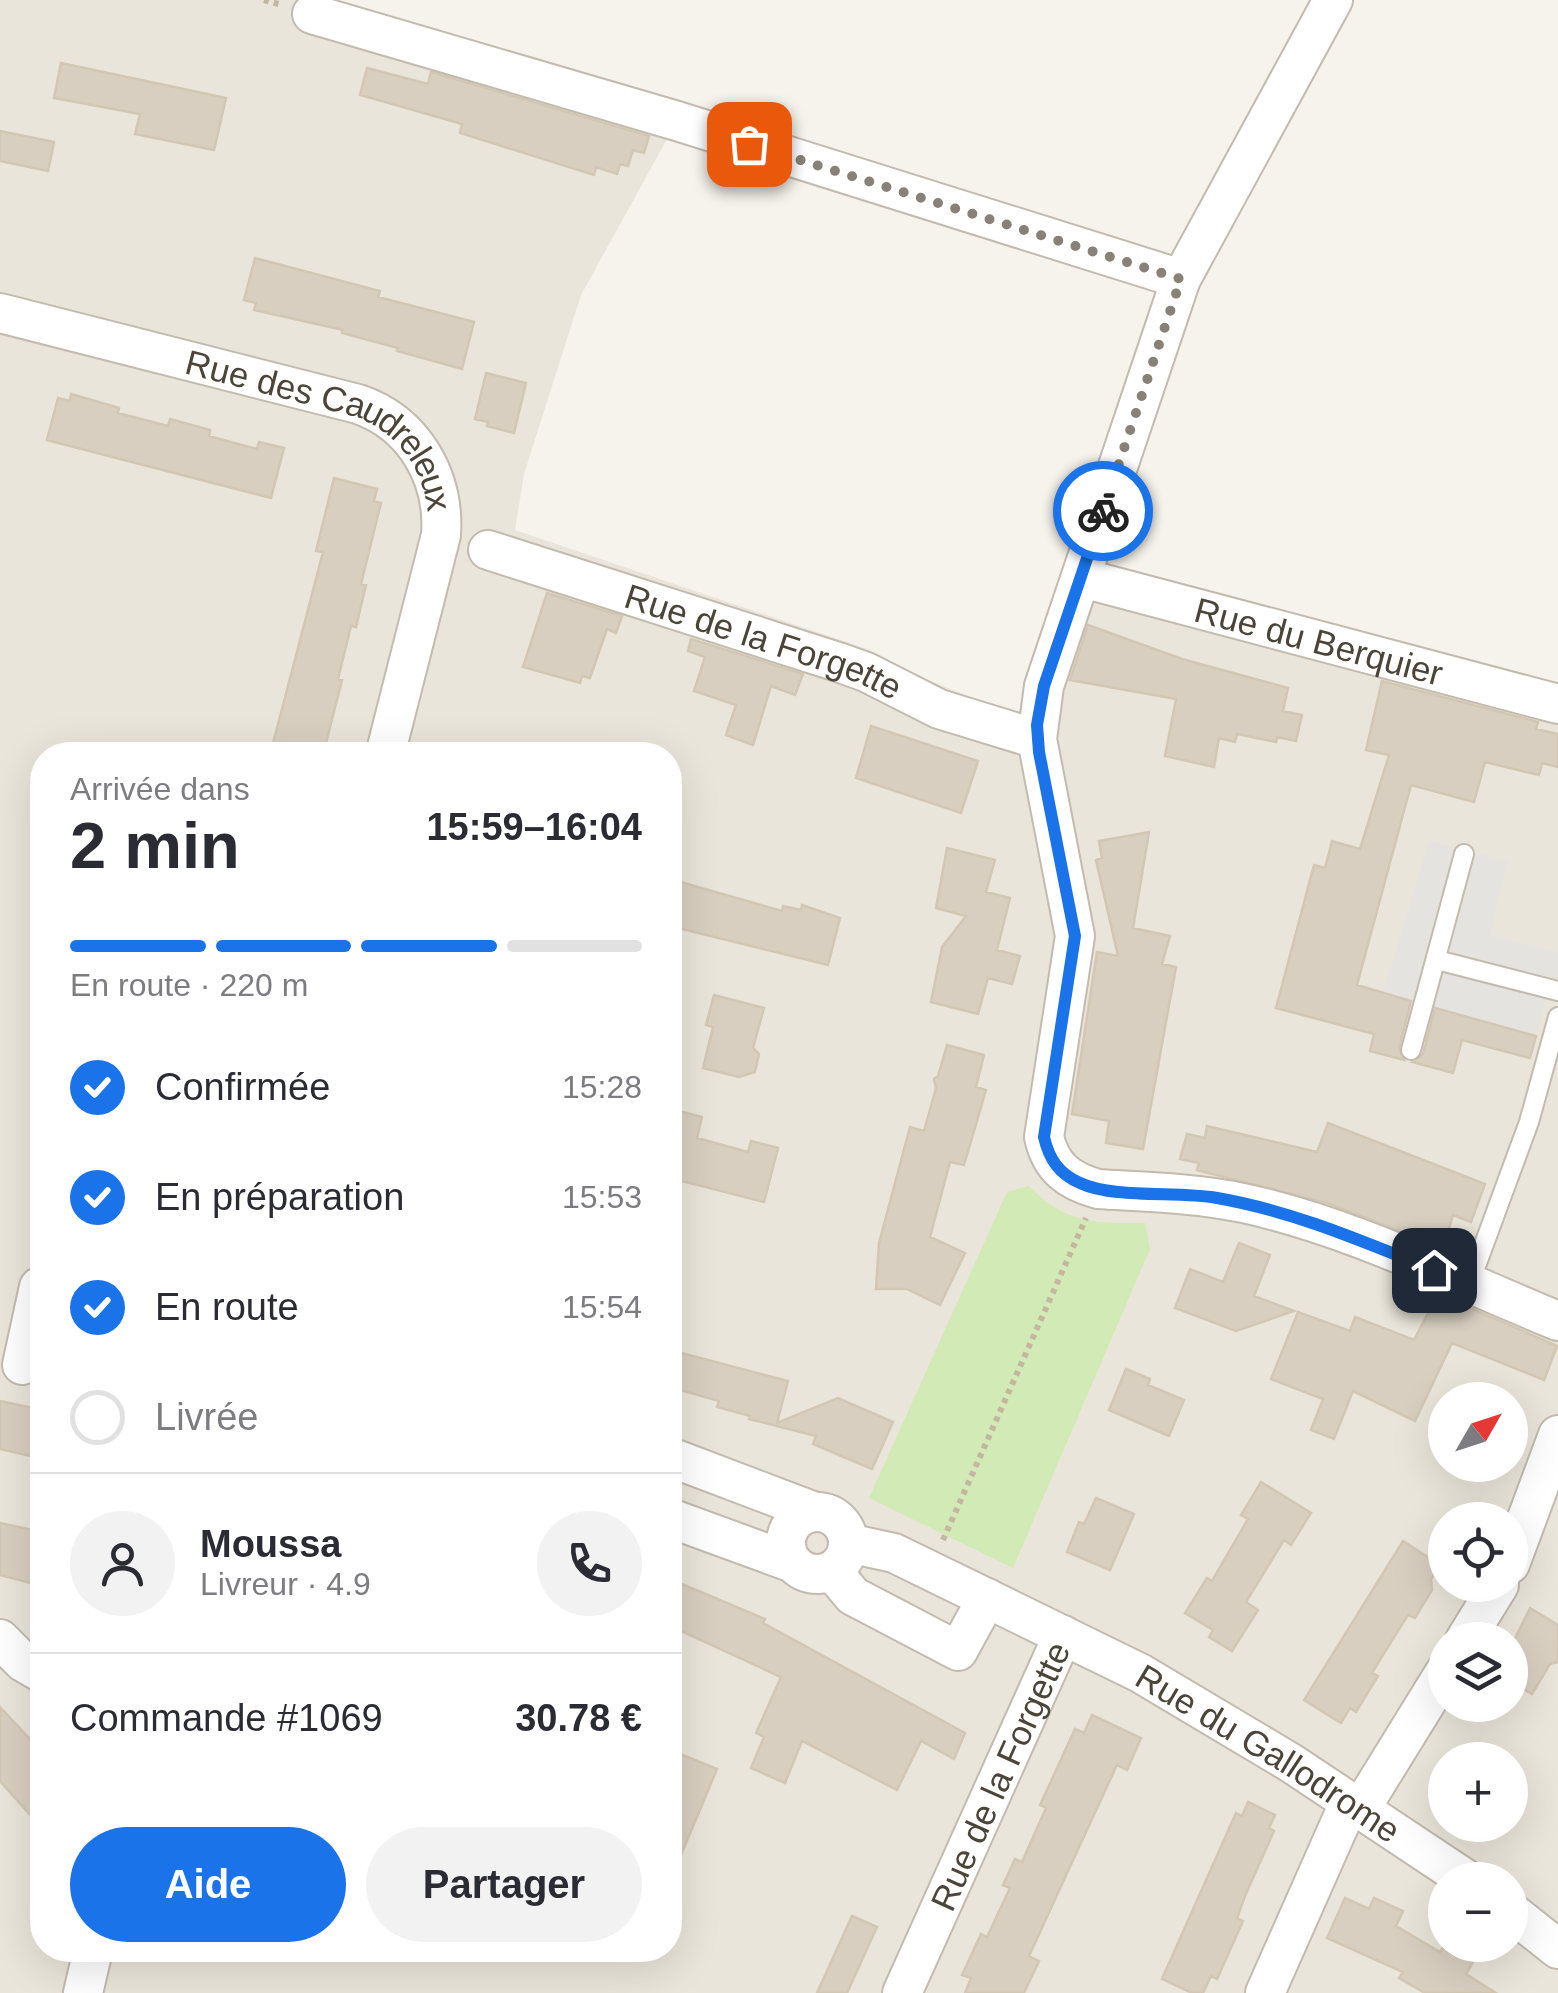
<!DOCTYPE html>
<html lang="fr">
<head>
<meta charset="utf-8">
<style>
  :root { --surface:#fff; --page:#f2f2f3; --text:#2b2b33; --muted:#7c7c81; --line:#e1e1e2; --accent:#1a73e8 }
  body { margin:0; font-family:Arial,sans-serif; background:var(--page); color:var(--text); height:100vh; display:flex; flex-direction:column; font-size:38px; white-space:nowrap }
  * { box-sizing:border-box; margin:0 }
  p { font-size:32px; color:var(--muted) }
  .icon { flex:none; width:55px; height:55px; fill:none; stroke:currentColor; stroke-width:2; stroke-linecap:round; stroke-linejoin:round }
  .map { position:relative; flex:1; overflow:hidden }
  .details { position:absolute; left:30px; top:742px; width:652px; height:1220px; display:flex; flex-direction:column; background:var(--surface); border-radius:40px; box-shadow:0 10px 40px #0002 }
  .details>* { flex:none }
  .needle { width:65px; rotate:51deg }
  .fabs { position:absolute; left:1428px; top:1382px; display:grid; gap:20px }
  .fabs a { display:grid; place-items:center; width:100px; height:100px; border-radius:50%; background:var(--surface); box-shadow:0 10px 40px #0002; font-size:50px }
  .pin { position:absolute; display:grid; place-items:center; width:85px; height:85px; color:#fff; margin:-42px; border-radius:20px; box-shadow:0 5px 15px #0006 }
  .courier { position:absolute; display:grid; place-items:center; width:100px; height:100px; margin:-50px; border:8px solid #1a73e8; border-radius:50%; background:#fff; color:#222; box-shadow:0 2px 12px #0007 }
  .head em { font-style:normal; font-weight:700 }
  .head div { display:flex; flex-direction:column-reverse }
  .head { display:flex; align-items:center; justify-content:space-between; height:170px; padding:0 40px }
  h1 { font-size:65px; font-weight:700; line-height:75px }
  .bar { display:grid; grid-template-columns:repeat(4,1fr); gap:15px 10px; align-content:center; height:120px; padding:0 40px }
  .bar i { height:12px; border-radius:8px; background:var(--line) }
  .bar .on { background:var(--accent) }
  .bar p { grid-column:span 4 }
  .line { display:flex; align-items:center; gap:25px; padding:0 40px; border-top:2px solid var(--line) }
  .line div { flex:1 }
  .round { display:grid; place-items:center; flex:none; width:105px; height:105px; border-radius:52px; background:var(--page) }
  ol { padding:0 40px; list-style:none }
  li { display:flex; align-items:center; gap:30px; height:110px }
  li p { margin-inline-start:auto }
  li .icon { padding:10px; border-radius:50%; background:var(--accent); color:#fff; stroke-width:4 }
  li:last-child { color:var(--muted) }
  li i { width:55px; height:55px; border:5px solid var(--line); border-radius:50% }
  .action { display:flex; gap:20px; margin-top:auto; padding:20px 40px }
  .action a { flex:1; height:115px; border-radius:60px; background:var(--accent); color:#fff; font-size:40px; font-weight:700; line-height:115px; text-align:center }
  .action a+a { background:var(--page); color:var(--text) }
  .map>svg:first-child { display:block }
  .residential { fill:#eae5da; fill-rule:evenodd }
  .green { fill:#d2eab5 }
  .parking { fill:#e5e3e0 }
  .building { fill:#d8cfc1; stroke:#d3c7b4; stroke-width:2.5 }
  .lines { fill:none; stroke-linecap:round; stroke-linejoin:round }
  .lane-casing { stroke:#c2bbae; stroke-width:22 }
  .street-casing { stroke:#c2bbae; stroke-width:42 }
  .path { stroke:#c4b79f; stroke-width:6; stroke-dasharray:5 5; stroke-linecap:butt }
  .lane { stroke:#fff; stroke-width:18 }
  .street { stroke:#fff; stroke-width:38 }
  .done { stroke:#878178; stroke-width:10; stroke-dasharray:0 18 }
  .route { stroke:#1a73e8; stroke-width:12 }
  .labels { text-anchor:middle; dominant-baseline:central; stroke-width:9; stroke-linejoin:round; paint-order:stroke }
  .street-label { font-size:35px; fill:#4b4439; stroke:#fff }
</style>
</head>
<body>
<div class="map">
<svg width="1558" height="1993" viewBox="0 0 1558 1993">
  <rect width="100%" height="100%" fill="#f6f3ec"/>
  <path class="residential" d="M 0,0 L 315,0 L 677,121 L 581,295 L 524,474 L 515,530 L 870,650 L 923,678 L 1023,718 L 1068,558 L 1558,689 L 1558,1993 L 0,1993 ZM 42,755 L 670,755 L 670,1950 L 42,1950 ZM 1445,1400 L 1510,1400 L 1510,1465 L 1445,1465 ZM 1445,1520 L 1510,1520 L 1510,1585 L 1445,1585 ZM 1445,1640 L 1510,1640 L 1510,1705 L 1445,1705 ZM 1445,1760 L 1510,1760 L 1510,1825 L 1445,1825 ZM 1445,1880 L 1510,1880 L 1510,1945 L 1445,1945 Z"/>
  <path class="green" d="M 1029,1186 C 1065,1224 1095,1223 1145,1223 L 1150,1249 L 1013,1568 L 869,1498 L 1007,1192 Z"/>
  <path class="parking" d="M 1429,841 L 1508,861 L 1490,935 L 1558,952 L 1558,979 L 1552,978 L 1536,1037 L 1383,993 Z"/>
  <path class="building" d="M 61,63 L 226,98 L 214,150 L 135,134 L 140,114 L 54,98 Z
    M 367,68 L 428,84 L 431,72 L 649,136 L 644,153 L 633,150 L 628,166 L 620,164 L 617,174 L 596,167 L 594,175 L 460,133 L 462,124 L 360,95 Z
    M 0,131 L 54,142 L 48,171 L 0,161 Z
    M 255,258 L 380,291 L 378,297 L 474,322 L 462,369 L 397,351 L 398,348 L 342,333 L 343,330 L 254,310 L 256,303 L 244,300 Z
    M 486,373 L 526,383 L 514,433 L 487,426 L 488,422 L 475,419 Z
    M 71,394 L 119,408 L 118,413 L 168,426 L 170,419 L 210,430 L 209,436 L 257,449 L 259,442 L 284,448 L 271,498 L 47,440 L 58,398 L 70,401 Z
    M 334,478 L 377,489 L 374,501 L 381,503 L 361,584 L 366,585 L 356,627 L 351,626 L 338,679 L 342,680 L 323,755 L 270,755 L 323,552 L 316,551 Z
    M 547,593 L 622,616 L 616,633 L 607,629 L 590,678 L 582,676 L 580,683 L 523,667 Z
    M 1088,625 L 1182,659 L 1288,688 L 1283,711 L 1302,715 L 1296,741 L 1277,737 L 1276,742 L 1237,734 L 1235,742 L 1219,738 L 1214,767 L 1165,756 L 1176,699 L 1070,680 Z
    M 691,639 L 803,674 L 795,695 L 771,686 L 753,745 L 726,735 L 736,705 L 694,691 L 705,657 L 688,651 Z
    M 1382,681 L 1538,722 L 1536,729 L 1558,734 L 1558,767 L 1542,763 L 1539,775 L 1485,762 L 1474,802 L 1411,785 L 1357,985 L 1411,1001 L 1399,1048 L 1404,1060 L 1370,1051 L 1374,1034 L 1276,1008 L 1314,865 L 1325,868 L 1332,841 L 1360,849 L 1389,755 L 1366,750 Z
    M 871,726 L 978,761 L 961,813 L 856,778 Z
    M 1149,832 L 1133,928 L 1170,936 L 1162,964 L 1176,967 L 1143,1149 L 1106,1143 L 1109,1121 L 1072,1114 L 1097,952 L 1118,956 L 1096,860 L 1102,858 L 1099,841 Z
    M 947,848 L 995,860 L 986,892 L 1010,898 L 997,950 L 1020,956 L 1012,984 L 988,978 L 978,1014 L 931,1002 L 942,947 L 966,916 L 936,908 Z
    M 670,879 L 782,911 L 783,906 L 801,910 L 802,905 L 840,918 L 828,965 L 670,926 Z
    M 714,995 L 764,1008 L 753,1048 L 759,1054 L 755,1072 L 739,1077 L 703,1068 L 713,1027 L 706,1025 Z
    M 1435,1008 L 1536,1036 L 1530,1058 L 1462,1040 L 1453,1073 L 1412,1062 L 1423,1054 Z
    M 947,1045 L 984,1055 L 976,1087 L 986,1090 L 964,1165 L 950,1162 L 930,1237 L 965,1253 L 940,1305 L 907,1289 L 876,1289 L 879,1243 L 910,1127 L 924,1131 L 936,1088 L 934,1079 L 938,1076 Z
    M 675,1110 L 702,1117 L 697,1138 L 748,1152 L 751,1141 L 778,1148 L 764,1202 L 670,1178 L 670,1128 Z
    M 1328,1123 L 1485,1184 L 1471,1222 L 1453,1215 L 1443,1248 L 1330,1204 L 1197,1170 L 1199,1163 L 1180,1159 L 1187,1134 L 1205,1138 L 1207,1126 L 1317,1152 Z
    M 1239,1243 L 1270,1255 L 1254,1296 L 1294,1311 L 1236,1331 L 1175,1308 L 1190,1269 L 1223,1282 Z
    M 1438,1294 L 1557,1346 L 1544,1380 L 1452,1343 L 1415,1421 L 1353,1391 L 1334,1439 L 1311,1430 L 1323,1399 L 1271,1379 L 1298,1312 L 1350,1331 L 1355,1317 L 1414,1340 Z
    M 670,1350 L 788,1381 L 777,1423 L 838,1398 L 893,1422 L 872,1469 L 813,1444 L 816,1436 L 749,1419 L 750,1416 L 717,1407 L 719,1401 L 670,1387 Z
    M 1126,1369 L 1150,1379 L 1148,1385 L 1184,1400 L 1169,1436 L 1109,1410 Z
    M 0,1401 L 42,1410 L 39,1458 L 0,1449 Z
    M 1261,1482 L 1311,1513 L 1291,1545 L 1284,1540 L 1246,1602 L 1258,1610 L 1232,1651 L 1209,1637 L 1213,1630 L 1185,1613 L 1207,1578 L 1212,1581 L 1248,1519 L 1241,1515 Z
    M 1096,1498 L 1134,1514 L 1110,1570 L 1067,1552 L 1079,1522 L 1084,1524 Z
    M 0,1523 L 42,1532 L 42,1586 L 0,1575 Z
    M 1403,1541 L 1440,1565 L 1431,1579 L 1432,1590 L 1415,1618 L 1408,1615 L 1381,1658 L 1372,1673 L 1378,1676 L 1356,1712 L 1350,1708 L 1341,1723 L 1304,1700 Z
    M 670,1579 L 765,1619 L 763,1623 L 965,1733 L 954,1759 L 921,1741 L 897,1790 L 802,1741 L 785,1783 L 751,1768 L 764,1737 L 756,1733 L 781,1677 L 670,1626 Z
    M 1530,1608 L 1558,1625 L 1558,1662 L 1550,1664 L 1532,1694 L 1510,1681 L 1510,1649 Z
    M 0,1707 L 42,1752 L 42,1828 L 0,1781 Z
    M 1092,1715 L 1141,1738 L 1127,1770 L 1117,1765 L 1080,1845 L 1029,1956 L 1039,1961 L 1024,1993 L 965,1993 L 971,1978 L 962,1975 L 981,1934 L 987,1937 L 1010,1888 L 1003,1885 L 1015,1859 L 1022,1862 L 1046,1808 L 1040,1805 L 1052,1779 L 1075,1729 L 1084,1733 Z
    M 670,1750 L 717,1769 L 670,1881 Z
    M 1248,1802 L 1275,1815 L 1269,1828 L 1274,1831 L 1245,1896 L 1237,1918 L 1243,1921 L 1217,1979 L 1211,1976 L 1203,1993 L 1192,1993 L 1162,1979 L 1236,1813 L 1242,1816 Z
    M 1345,1898 L 1369,1909 L 1374,1898 L 1403,1911 L 1396,1926 L 1440,1952 L 1444,1946 L 1473,1962 L 1466,1974 L 1496,1993 L 1425,1993 L 1399,1978 L 1403,1972 L 1327,1938 Z
    M 852,1916 L 877,1927 L 847,1993 L 817,1993 Z"/>
  <g class="lines">
    <g class="lane-casing">
      <path id="lane" d="M 1437,960 L 1558,991
        M 1411,1050 L 1464,854
        M 1469,1285 L 1529,1122 L 1558,1017"/>
    </g>
    <g class="street-casing">
      <g id="street">
        <path d="M 1333,0 L 1181,279 L 1044,686 L 1037,739 L 1075,936 L 1044,1137 C 1051,1168 1069,1181 1098,1189 C 1147,1192 1195,1193 1243,1203 C 1350,1226 1457,1280 1558,1321"/>
        <path d="M 312,14 L 677,121 L 1181,279"/>
        <path id="s1" d="M 0,313 L 358,404 C 414,423 445,477 441,535 L 385,755"/>
        <path id="s2" d="M 488,550 L 838,662 L 866,672 L 939,709 L 1037,739"/>
        <path id="s3" d="M 1082,578 L 1558,704"/>
        <path d="M 22,1365 L 39,1287"/>
        <path d="M 670,1457 L 815,1512"/>
        <circle cx="817" cy="1543" r="31"/>
        <path d="M 670,1518 L 793,1563"/>
        <path id="s4" d="M 848,1543 L 894,1553 L 1140,1673 L 1291,1763 L 1467,1880"/>
        <path d="M 1510,1564 L 1558,1435"/>
        <path d="M 832,1571 L 853,1596 L 958,1651 L 987,1598"/>
        <path d="M 0,1639 L 23,1662 L 42,1673"/>
        <path d="M 1465,1640 L 1499,1585"/>
        <path d="M 1361,1808 L 1445,1672"/>
        <path d="M 1510,1911 L 1558,1949"/>
        <path d="M 83,1993 L 93,1950"/>
        <path id="s5" d="M 902,1993 L 1063,1635"/>
        <path d="M 1265,1993 L 1350,1801"/>
      </g>
    </g>
    <path class="path" d="M 264,0 L 282,5
      M 943,1540 L 1086,1218"/>
    <use href="#lane" class="lane"/>
    <use href="#street" class="street"/>
  </g>
  <g class="lines">
    <path class="done" d="M 749,144 L 1181,279 L 1103,511"/>
    <path class="route" d="M 1103,511 L 1044,686 L 1037,725 L 1039,752 L 1075,936 L 1044,1137 C 1049,1159 1059,1174 1080,1183 C 1114,1199 1177,1191 1217,1198 C 1293,1211 1364,1242 1434,1270"/>
  </g>
  <g class="labels">
    <g class="street-label">
      <text stroke="none"><textPath href="#s1" startOffset="352">Rue des Caudreleux</textPath></text>
      <text stroke="none"><textPath href="#s3" startOffset="245">Rue du Berquier</textPath></text>
      <text stroke="none"><textPath href="#s2" startOffset="290">Rue de la Forgette</textPath></text>
      <text stroke="none"><textPath href="#s4" startOffset="472">Rue du Gallodrome</textPath></text>
      <text stroke="none"><textPath href="#s5" startOffset="238">Rue de la Forgette</textPath></text>
    </g>
  </g>
</svg>
<div class="fabs">
<a><svg class="needle" viewBox="-14 -14 28 28"><path d="M0-13l5 13h-10z" fill="#e53935"/><path d="M0 13l5-13h-10z" fill="#7c7c81"/></svg></a>
<a><svg class="icon" aria-label="locate" viewBox="0 0 24 24"><circle cx="12" cy="12" r="6"/><path d="M12 2v4M12 18v4M2 12h4M18 12h4"/></svg></a>
<a><svg class="icon" aria-label="layers" viewBox="0 0 24 24"><path d="M12 4l9 5-9 5-9-5zM3 14l9 5 9-5"/></svg></a>
<a>+</a>
<a>−</a>
</div>
<div class="pin" style="left:749px;top:144px;background:#ea580c"><svg class="icon" aria-label="bag" viewBox="0 0 24 24"><path d="M5 8h14l-1 12H6zM9 8a3 3 0 0 1 6 0"/></svg></div>
<div class="pin" style="left:1434px;top:1270px;background:#1f2937"><svg class="icon" aria-label="home" viewBox="0 0 24 24"><path d="M3 11l9-7 9 7M6 9v11h12V9"/></svg></div>
<div class="courier" style="left:1103px;top:511px"><svg class="icon" aria-label="bike" viewBox="0 0 24 24"><circle cx="6" cy="16" r="4"/><circle cx="18" cy="16" r="4"/><path d="M6 16l4-8h5l3 8M10 8l3 8H6M13 5h3"/></svg></div>
<section class="details">
<div class="head"><div><h1>2 min</h1><p>Arrivée dans</p></div><em>15:59–16:04</em></div>
<div class="bar"><i class="on"></i><i class="on"></i><i class="on"></i><i></i><p>En route · 220 m</p></div>
<ol>
<li><svg class="icon" aria-label="check" viewBox="0 0 24 24"><path d="M5 12l5 5 9-10"/></svg>Confirmée<p>15:28</p></li>
<li><svg class="icon" aria-label="check" viewBox="0 0 24 24"><path d="M5 12l5 5 9-10"/></svg>En préparation<p>15:53</p></li>
<li><svg class="icon" aria-label="check" viewBox="0 0 24 24"><path d="M5 12l5 5 9-10"/></svg>En route<p>15:54</p></li>
<li><i></i>Livrée</li>
</ol>
<div class="line" style="height:180px"><a class="round"><svg class="icon" aria-label="person" viewBox="0 0 24 24"><circle cx="12" cy="8" r="4"/><path d="M4 21q1-7 8-7t8 7"/></svg></a><div><b>Moussa</b><p>Livreur · 4.9</p></div><a class="round"><svg class="icon" aria-label="phone" viewBox="0 0 24 24"><path d="M5 4h4l2 5-3 2q2 4 5 5l2-3 5 2v4C11 20 4 13 5 4z"/></svg></a></div>
<div class="line" style="height:130px"><div>Commande #1069</div><b>30.78 €</b></div>
<div class="action"><a>Aide</a><a>Partager</a></div>
</section>
</div>
</body>
</html>
